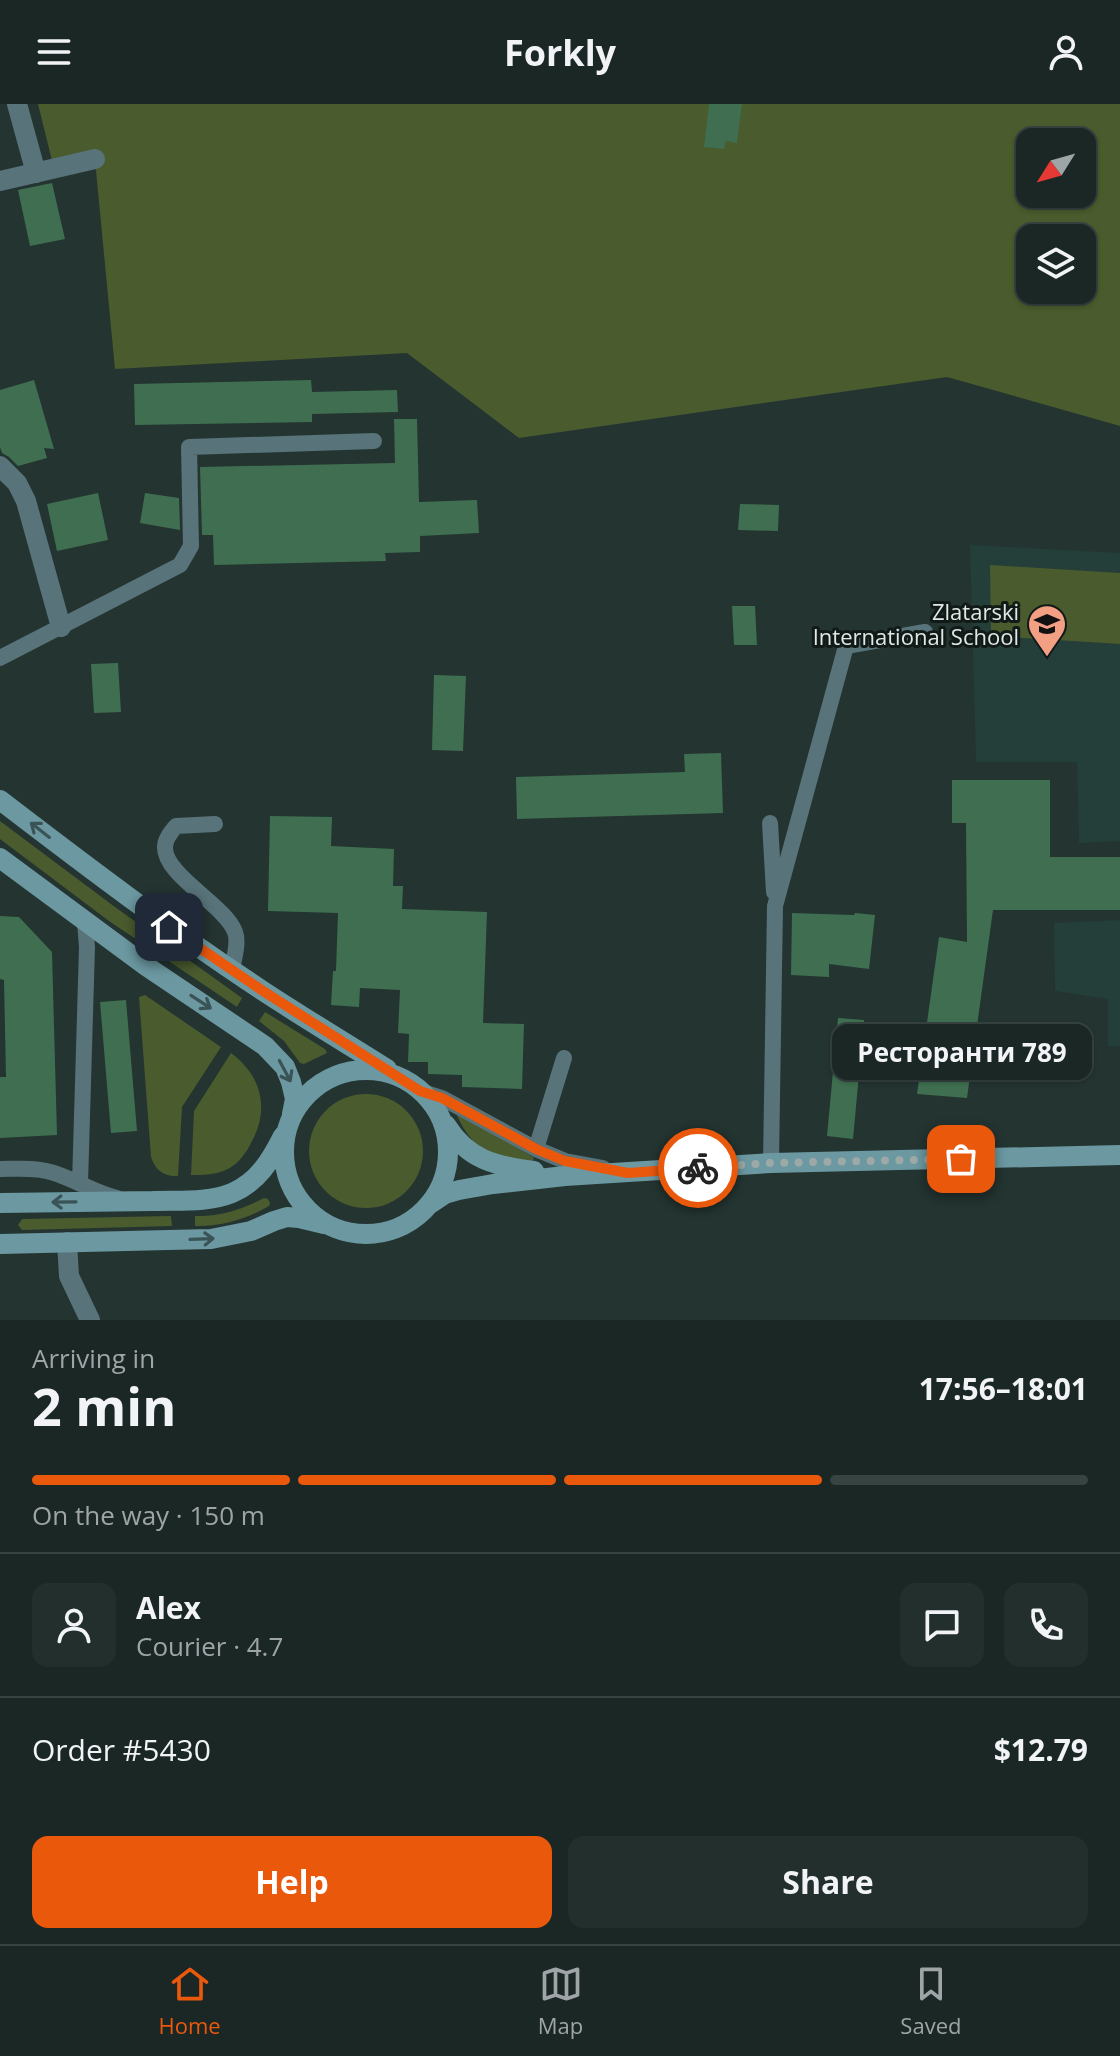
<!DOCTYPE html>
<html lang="en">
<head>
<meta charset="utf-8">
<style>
  :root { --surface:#1a2725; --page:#232f2d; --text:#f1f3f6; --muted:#9fa5a7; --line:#384442; --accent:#ea580c }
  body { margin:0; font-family:"Open Sans",sans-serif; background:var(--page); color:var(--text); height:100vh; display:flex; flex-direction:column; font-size:30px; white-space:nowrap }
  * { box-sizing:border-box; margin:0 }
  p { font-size:26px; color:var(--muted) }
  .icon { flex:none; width:44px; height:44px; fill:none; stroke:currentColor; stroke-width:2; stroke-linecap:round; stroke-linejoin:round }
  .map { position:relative; height:1216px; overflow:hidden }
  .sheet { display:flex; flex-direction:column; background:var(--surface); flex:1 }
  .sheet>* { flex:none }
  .needle { width:52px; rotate:233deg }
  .fabs { position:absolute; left:1016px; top:24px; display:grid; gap:16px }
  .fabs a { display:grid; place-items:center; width:80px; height:80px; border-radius:16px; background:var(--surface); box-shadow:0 2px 6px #0004,0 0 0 2px var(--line); font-size:40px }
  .pin { position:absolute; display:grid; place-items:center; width:68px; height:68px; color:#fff; margin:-34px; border-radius:16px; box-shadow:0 4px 12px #0006 }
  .courier { position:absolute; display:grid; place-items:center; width:80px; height:80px; margin:-40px; border:6px solid #ea580c; border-radius:50%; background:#fff; color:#222; box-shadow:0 2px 10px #0007 }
  .bubble { position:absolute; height:56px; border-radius:16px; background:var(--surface); box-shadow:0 2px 6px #0004,0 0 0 2px var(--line); font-size:26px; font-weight:700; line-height:56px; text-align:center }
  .summary em { font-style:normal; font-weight:700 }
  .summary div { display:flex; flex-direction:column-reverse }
  .summary { display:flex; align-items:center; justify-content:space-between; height:136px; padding:0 32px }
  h1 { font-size:52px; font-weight:700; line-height:60px }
  .bar { display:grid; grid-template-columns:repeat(4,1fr); gap:12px 8px; align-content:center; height:96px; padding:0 32px }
  .bar i { height:10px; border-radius:6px; background:var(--line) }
  .bar .selected { background:var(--accent) }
  .bar p { grid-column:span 4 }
  .line { display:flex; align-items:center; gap:20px; padding:0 32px; border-top:2px solid var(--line) }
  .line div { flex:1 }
  .round { display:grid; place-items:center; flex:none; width:84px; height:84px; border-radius:16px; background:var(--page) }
  .primary-button { display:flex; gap:16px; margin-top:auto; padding:16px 32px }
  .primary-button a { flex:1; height:92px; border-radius:16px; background:var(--accent); color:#fff; font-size:32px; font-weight:700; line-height:92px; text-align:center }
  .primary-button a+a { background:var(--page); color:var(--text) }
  header { display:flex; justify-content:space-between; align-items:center; height:104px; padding:0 32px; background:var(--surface); font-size:36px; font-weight:700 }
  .dock { display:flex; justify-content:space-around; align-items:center; height:112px; border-top:2px solid var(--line); background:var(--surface); font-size:22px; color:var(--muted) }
  .dock a { display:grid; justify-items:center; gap:4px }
  .dock .selected { color:var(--accent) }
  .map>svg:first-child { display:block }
  .built { fill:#243e3a }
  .green { fill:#4a5b2e; fill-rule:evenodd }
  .building { fill:#3f6f50 }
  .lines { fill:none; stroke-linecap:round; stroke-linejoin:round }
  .service { stroke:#587379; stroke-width:16 }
  .minor { stroke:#587379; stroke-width:20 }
  .secondary { stroke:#6c98a1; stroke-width:20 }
  .oneway { stroke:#3a5356 }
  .done { stroke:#9da9a7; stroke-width:8; stroke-dasharray:0 14.4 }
  .route { stroke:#ea580c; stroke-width:10 }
  .labels { text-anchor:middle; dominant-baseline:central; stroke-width:6; stroke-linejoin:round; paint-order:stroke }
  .poi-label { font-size:22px; fill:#dee8e6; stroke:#121a18; text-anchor:end }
</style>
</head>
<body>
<header><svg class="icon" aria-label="menu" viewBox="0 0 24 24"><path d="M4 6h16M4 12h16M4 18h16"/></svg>Forkly<svg class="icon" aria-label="person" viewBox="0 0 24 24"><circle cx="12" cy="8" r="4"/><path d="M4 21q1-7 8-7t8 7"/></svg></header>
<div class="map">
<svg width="1120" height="1216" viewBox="0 0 1120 1216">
  <rect width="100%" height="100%" fill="#233431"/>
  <path class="built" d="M 970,441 L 1120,449 L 1120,737 L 1079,739 L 1077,658 L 976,658 Z
    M 1120,816 L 1120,942 L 1108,942 L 1108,895 L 1055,887 L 1054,819 Z"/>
  <path class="green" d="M 38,0 L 1120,0 L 1120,322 L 947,273 L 519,334 L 407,249 L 115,265 L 95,56 L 54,65 ZM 1030,38 L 1082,38 L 1082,90 L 1030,90 ZM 1030,134 L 1082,134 L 1082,186 L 1030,186 Z
    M 990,461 L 1120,469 L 1120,540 L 991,532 Z
    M 0,717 L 115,803 L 242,894 L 237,903 L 109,817 L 8,741 L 0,735 Z
    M 145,891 L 221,943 L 182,1003 L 178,1072 C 164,1073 155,1066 151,1053 L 139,893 Z
    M 265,908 L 325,945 L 327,949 L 304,960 L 300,959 L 284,937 L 259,917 Z
    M 231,949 C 261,971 270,1004 252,1037 C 247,1048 239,1059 228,1065 C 216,1071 203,1071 191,1071 L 194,1007 Z
    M309 1047a57 57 0 1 1 114 0a57 57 0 1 1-114 0Z
    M 459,1010 L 533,1053 L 534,1055 L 532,1057 C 522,1056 508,1057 498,1054 C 479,1047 464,1029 457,1011 Z
    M 264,1094 L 268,1095 L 270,1099 L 269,1102 C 247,1115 221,1123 195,1122 L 195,1112 C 220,1113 243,1105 264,1094 Z
    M 171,1112 L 172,1122 L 22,1126 L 18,1121 L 22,1115 Z"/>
  <path class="building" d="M 709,0 L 742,0 L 737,39 L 726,37 L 724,45 L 704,43 Z
    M 52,79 L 65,135 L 30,142 L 18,86 Z
    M 34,276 L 54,345 L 44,344 L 47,354 L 18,362 L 9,353 L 2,349 L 0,343 L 0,286 Z
    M 311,276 L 312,288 L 397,286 L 398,308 L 312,310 L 312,318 L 135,321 L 134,280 Z
    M 394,315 L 417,315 L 419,398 L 477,396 L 479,429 L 420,432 L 420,448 L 385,449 L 386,457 L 214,461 L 213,431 L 202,431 L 200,363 L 395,359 Z
    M 98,389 L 108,436 L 57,447 L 47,400 Z
    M 145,389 L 179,394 L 180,426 L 140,419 Z
    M 740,400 L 779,401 L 778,427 L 738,426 Z
    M 732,502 L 755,502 L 757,541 L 734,541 Z
    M 118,559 L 121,608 L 94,609 L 91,560 Z
    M 434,571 L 466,572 L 463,647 L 432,646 Z
    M 721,649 L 723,709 L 517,715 L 516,673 L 685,668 L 684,650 Z
    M 952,676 L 1050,676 L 1050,753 L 1120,753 L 1120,806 L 993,806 L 967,994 L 917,990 L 939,833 L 967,838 L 966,719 L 952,719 Z
    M 270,712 L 332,713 L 331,742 L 394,745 L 393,782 L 403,782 L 402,805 L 487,808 L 483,919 L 524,920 L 522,985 L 462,983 L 462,971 L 428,970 L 428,958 L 408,958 L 409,930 L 398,929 L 400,886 L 360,884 L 359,903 L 331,901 L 333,867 L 336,867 L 338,809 L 268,807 Z
    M 792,809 L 854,811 L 855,809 L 875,811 L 869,865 L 829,860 L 829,873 L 791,871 Z
    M 0,812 L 19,813 L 52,848 L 57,1031 L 0,1034 L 0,973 L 6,973 L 4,876 L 0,875 Z
    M 126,896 L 137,1027 L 111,1029 L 100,898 Z
    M 838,914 L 864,916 L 853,1035 L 827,1032 Z"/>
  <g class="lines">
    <path class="service" d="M 0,554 L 180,461 L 191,442 L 189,343 L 374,337
      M 770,719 L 774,788
      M 215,720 L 176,722 C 171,728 165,735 165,743 C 164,771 225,801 235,828 C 239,838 234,855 232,865
      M 420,987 L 442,994 L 536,1045 L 565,1057 L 603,1064
      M 536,1045 L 564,954
      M 771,1059 L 775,802 L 846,542 L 925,528
      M 0,1065 C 19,1065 39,1063 57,1070 C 77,1077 96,1089 117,1094
      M 80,1080 L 87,843 L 85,818"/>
    <path class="minor" d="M 17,0 L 36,69
      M 0,77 L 95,55
      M 0,362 L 17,379 L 26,397 L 61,523
      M 67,1138 L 69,1172 L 90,1216"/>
    <path class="secondary" d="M 0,696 C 86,762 172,827 263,887 C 304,914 346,939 387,965
      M 0,754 L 146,862 L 265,942 L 285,963 L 291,978 L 295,995 L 292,1010
      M284 1048a82 82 0 1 1 164 0a82 82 0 1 1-164 0Z
      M 446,1021 C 468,1056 495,1062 534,1067
      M 0,1099 C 51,1098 102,1098 153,1097 C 178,1096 208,1099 232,1089 C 258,1078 271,1056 283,1032
      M 430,1100 L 445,1090 L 459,1086 L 493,1080 L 565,1072 L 771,1059 L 1120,1051
      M 0,1140 L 211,1135 L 251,1127 L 274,1117 L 287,1113 L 299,1114 L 324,1120"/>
  </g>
  <defs><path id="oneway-shaft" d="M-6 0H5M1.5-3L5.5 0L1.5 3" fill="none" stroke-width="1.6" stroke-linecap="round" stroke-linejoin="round" transform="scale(2)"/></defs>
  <g class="oneway">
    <use href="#oneway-shaft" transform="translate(40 726) rotate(-142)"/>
    <use href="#oneway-shaft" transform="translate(201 898) rotate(33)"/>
    <use href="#oneway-shaft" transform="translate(285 967) rotate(62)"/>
    <use href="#oneway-shaft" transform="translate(64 1098) rotate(179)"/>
    <use href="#oneway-shaft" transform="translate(202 1135) rotate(-2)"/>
  </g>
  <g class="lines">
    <path class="done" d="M 698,1064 L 771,1059 L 961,1055"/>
    <path class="route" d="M 169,823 L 263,887 L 420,987 L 442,994 L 536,1045 L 565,1057 L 628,1069 L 698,1064"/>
  </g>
  <defs>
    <g id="school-pin" transform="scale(2)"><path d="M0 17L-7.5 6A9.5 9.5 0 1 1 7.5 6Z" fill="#f39f84" stroke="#121a18"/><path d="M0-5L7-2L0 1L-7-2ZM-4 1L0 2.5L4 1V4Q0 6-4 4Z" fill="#111"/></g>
  </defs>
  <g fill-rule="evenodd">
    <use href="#school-pin" x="1047" y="520"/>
  </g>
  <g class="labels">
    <g class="poi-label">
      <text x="1019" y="507">Zlatarski<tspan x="1019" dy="25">International School</tspan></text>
    </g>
  </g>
</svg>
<div class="fabs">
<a><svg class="needle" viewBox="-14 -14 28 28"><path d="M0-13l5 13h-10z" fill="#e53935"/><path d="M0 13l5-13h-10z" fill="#9fa5a7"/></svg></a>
<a><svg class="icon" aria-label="layers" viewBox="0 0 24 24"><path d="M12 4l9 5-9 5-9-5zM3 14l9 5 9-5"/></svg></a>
</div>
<div class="pin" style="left:961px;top:1055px;background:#ea580c"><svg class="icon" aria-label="bag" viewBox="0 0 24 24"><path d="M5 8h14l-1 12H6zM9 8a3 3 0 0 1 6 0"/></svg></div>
<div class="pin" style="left:169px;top:823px;background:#1f2937"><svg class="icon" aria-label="home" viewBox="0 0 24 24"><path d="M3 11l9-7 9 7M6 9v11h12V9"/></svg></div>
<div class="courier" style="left:698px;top:1064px"><svg class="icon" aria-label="bike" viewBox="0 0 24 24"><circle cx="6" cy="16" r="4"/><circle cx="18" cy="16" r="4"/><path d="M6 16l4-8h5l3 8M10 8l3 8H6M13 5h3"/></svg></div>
<div class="bubble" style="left:832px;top:920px;width:260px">Ресторанти 789</div>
</div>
<section class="sheet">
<div class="summary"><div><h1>2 min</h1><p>Arriving in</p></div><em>17:56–18:01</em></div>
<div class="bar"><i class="selected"></i><i class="selected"></i><i class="selected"></i><i></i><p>On the way · 150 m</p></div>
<div class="line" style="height:144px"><a class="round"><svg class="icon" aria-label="person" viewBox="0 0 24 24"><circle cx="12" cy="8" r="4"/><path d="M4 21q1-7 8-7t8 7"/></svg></a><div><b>Alex</b><p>Courier · 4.7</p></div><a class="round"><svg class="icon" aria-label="chat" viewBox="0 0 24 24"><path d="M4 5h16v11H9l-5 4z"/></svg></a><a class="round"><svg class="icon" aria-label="phone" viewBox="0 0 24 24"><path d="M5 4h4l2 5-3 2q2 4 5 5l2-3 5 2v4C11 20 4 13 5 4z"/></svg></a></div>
<div class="line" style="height:104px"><div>Order #5430</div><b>$12.79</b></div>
<div class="primary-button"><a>Help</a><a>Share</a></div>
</section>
<nav class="dock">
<a class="selected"><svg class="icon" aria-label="home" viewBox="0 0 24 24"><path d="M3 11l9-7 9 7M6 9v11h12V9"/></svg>Home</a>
<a><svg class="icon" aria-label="map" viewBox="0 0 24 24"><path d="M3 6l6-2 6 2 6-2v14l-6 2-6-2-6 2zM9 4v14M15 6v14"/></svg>Map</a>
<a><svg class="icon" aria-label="saved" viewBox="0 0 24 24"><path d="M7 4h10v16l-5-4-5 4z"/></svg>Saved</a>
</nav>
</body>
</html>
